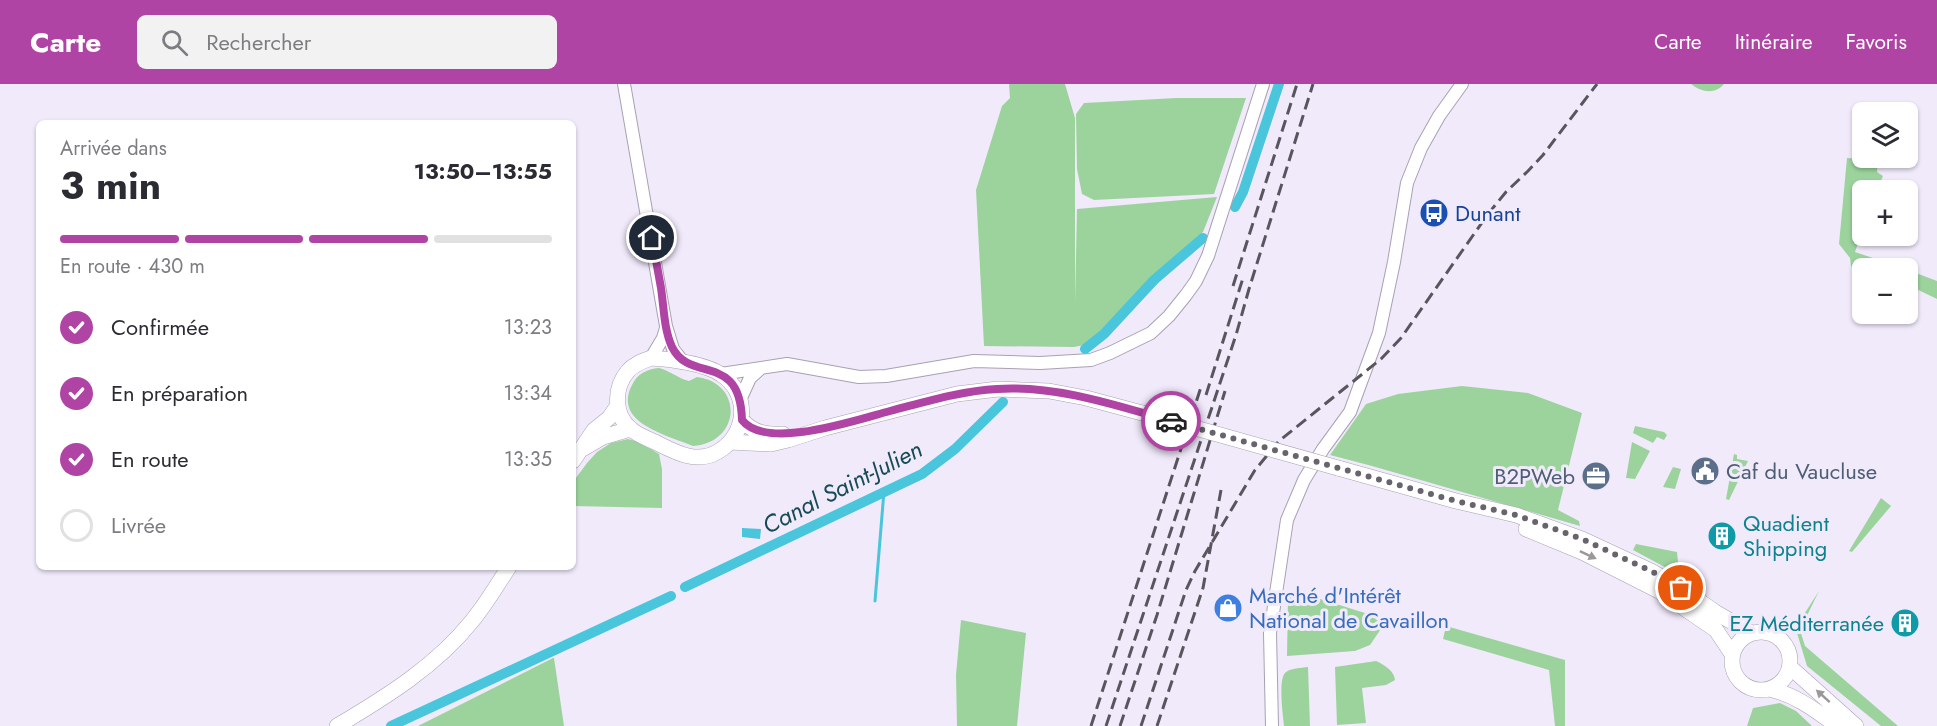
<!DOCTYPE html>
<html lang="fr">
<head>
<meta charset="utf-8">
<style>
  :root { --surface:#fff; --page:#f2f2f3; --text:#2b2b33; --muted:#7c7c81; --line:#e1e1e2; --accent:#b044a4 }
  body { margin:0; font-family:Jost,sans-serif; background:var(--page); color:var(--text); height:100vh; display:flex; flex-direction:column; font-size:22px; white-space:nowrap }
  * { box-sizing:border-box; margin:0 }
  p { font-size:20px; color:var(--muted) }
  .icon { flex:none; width:33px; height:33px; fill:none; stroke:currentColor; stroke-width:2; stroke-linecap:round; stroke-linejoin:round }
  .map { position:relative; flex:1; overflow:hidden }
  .details { position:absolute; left:36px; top:36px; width:540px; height:450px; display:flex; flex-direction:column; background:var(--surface); border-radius:9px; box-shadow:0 2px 4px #0004 }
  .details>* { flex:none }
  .controls { position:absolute; left:1852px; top:18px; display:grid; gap:12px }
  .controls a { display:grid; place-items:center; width:66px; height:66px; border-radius:9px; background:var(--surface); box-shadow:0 2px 4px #0004; font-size:30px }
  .pin { position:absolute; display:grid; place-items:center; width:51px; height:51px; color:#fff; margin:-26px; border:3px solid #fff; border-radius:50%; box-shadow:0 2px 6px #0007 }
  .courier { position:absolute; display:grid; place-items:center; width:60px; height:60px; margin:-30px; border:4px solid #b044a4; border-radius:50%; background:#fff; color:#222; box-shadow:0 2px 8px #0007 }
  .head em { font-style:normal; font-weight:700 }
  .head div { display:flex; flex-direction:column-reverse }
  .head { display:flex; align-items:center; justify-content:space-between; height:102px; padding:0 24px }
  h1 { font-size:39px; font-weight:700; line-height:45px }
  .bar { display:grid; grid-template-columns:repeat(4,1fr); gap:9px 6px; align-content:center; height:72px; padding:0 24px }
  .bar i { height:8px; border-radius:4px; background:var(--line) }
  .bar .on { background:var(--accent) }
  .bar p { grid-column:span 4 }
  ol { padding:0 24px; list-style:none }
  li { display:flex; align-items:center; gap:18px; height:66px }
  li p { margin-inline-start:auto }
  li .icon { padding:6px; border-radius:50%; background:var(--accent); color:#fff; stroke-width:4 }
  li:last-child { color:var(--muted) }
  li i { width:33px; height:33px; border:3px solid var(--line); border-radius:50% }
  header { display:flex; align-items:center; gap:36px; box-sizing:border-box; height:84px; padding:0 30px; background:var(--accent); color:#fff }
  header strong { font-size:28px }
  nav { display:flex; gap:33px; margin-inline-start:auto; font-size:21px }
  .search { width:420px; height:54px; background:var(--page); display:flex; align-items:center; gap:15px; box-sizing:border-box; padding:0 21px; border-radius:9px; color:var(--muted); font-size:22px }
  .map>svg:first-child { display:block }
  .green { fill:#9cd39d }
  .water { fill:#49c5dc }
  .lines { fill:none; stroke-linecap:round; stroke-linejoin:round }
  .stream { stroke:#49c5dc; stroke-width:3 }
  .canal { stroke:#49c5dc; stroke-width:10 }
  .tertiary-casing { stroke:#a8a1b2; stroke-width:14 }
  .primary-casing { stroke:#a8a1b2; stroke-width:16 }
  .tertiary { stroke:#fff; stroke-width:12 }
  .primary { stroke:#fff; stroke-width:15 }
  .rail { stroke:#59555e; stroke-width:3; stroke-dasharray:12 6; stroke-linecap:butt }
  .primary-bridge-casing { stroke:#a8a1b2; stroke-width:16; stroke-linecap:butt }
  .primary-bridge { stroke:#fff; stroke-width:15 }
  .oneway { fill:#9a989b }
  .done { stroke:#68636d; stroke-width:6; stroke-dasharray:0 10.8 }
  .route { stroke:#b044a4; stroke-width:8 }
  .labels { text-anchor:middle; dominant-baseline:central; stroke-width:6; stroke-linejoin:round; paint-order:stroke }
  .transit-label { font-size:22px; fill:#164399; stroke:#f1eafb; text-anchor:start }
  .service-label { font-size:22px; fill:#4e5e75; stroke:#f1eafb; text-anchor:start }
  .culture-label { font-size:22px; fill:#0d838f; stroke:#f1eafb; text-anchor:start }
  .shop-label { font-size:22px; fill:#366cbe; stroke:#f1eafb; text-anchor:start }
  .water-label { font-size:24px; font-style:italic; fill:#154b55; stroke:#f1eafb }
</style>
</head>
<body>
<header>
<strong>Carte</strong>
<div class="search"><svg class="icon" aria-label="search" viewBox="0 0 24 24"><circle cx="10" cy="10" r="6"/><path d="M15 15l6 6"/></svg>Rechercher</div>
<nav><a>Carte</a><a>Itinéraire</a><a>Favoris</a></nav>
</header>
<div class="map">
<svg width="1937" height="642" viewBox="0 0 1937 642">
  <rect width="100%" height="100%" fill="#f1eafb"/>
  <path class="green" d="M 1009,0 L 1065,0 L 1075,34 L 1075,218 L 1077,125 L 1217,113 L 1203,148 L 1104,244 L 1084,261 L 1074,263 L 984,262 L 976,106 L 1002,22 L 1010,14 Z
    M 1691,0 L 1724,0 C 1715,11 1701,8 1691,0 Z
    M 1176,14 L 1246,14 L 1214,110 L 1094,116 L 1082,110 L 1077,85 L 1076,30 L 1084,19 Z
    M 1847,74 L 1878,76 L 1877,88 L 1883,92 L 1877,106 L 1863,106 L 1863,145 L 1855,168 L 1903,184 L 1863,184 L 1862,189 L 1851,182 L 1850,174 L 1839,160 Z
    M 1908,186 L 1937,197 L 1937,215 L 1908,201 Z
    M 659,284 C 671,287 677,294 689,297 L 697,293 C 744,299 741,359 693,362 C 668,351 612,339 632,301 C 637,290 647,285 659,284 Z
    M 1462,302 L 1528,309 L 1582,329 L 1558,426 L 1579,437 L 1580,442 L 1372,382 L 1330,371 L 1366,320 L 1398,310 Z
    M 1635,342 L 1664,348 L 1667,351 L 1664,356 L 1657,353 L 1653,359 L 1633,349 Z
    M 628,355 L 639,358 L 659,370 L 662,385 L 662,424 L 573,422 L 573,398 L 587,379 L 597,368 L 611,359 Z
    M 1632,358 L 1650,367 L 1635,395 L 1626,394 Z
    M 1734,370 L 1737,371 L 1737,375 L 1748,377 L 1729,416 L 1726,415 Z
    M 1673,383 L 1681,385 L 1675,405 L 1663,403 Z
    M 1881,414 L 1891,422 L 1852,468 L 1849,467 Z
    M 1636,460 L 1677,468 L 1678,478 L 1689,486 L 1687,495 L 1633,466 Z
    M 1295,507 L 1387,536 L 1370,561 L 1355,567 L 1287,572 L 1288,514 Z
    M 1819,507 L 1800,546 L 1805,562 L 1898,642 L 1881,642 L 1807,582 L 1797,549 L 1801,535 Z
    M 961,536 L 1026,549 L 1017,642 L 957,642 L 956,591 Z
    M 1446,542 L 1565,576 L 1565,642 L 1555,642 L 1549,586 L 1443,555 Z
    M 554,574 L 564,642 L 418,642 L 553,574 Z
    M 1376,577 C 1385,581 1394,587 1395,596 L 1386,601 L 1362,604 L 1366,639 L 1337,641 L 1335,583 Z
    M 1308,583 L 1310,642 L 1284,642 C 1283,631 1278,597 1285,589 C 1290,584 1301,584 1308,583 Z
    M 1780,619 L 1796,627 L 1812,642 L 1747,642 L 1753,624 Z"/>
  <path class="water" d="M 742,444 L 761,445 L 760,455 L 742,453 Z"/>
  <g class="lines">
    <path class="stream" d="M 875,517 L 884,407"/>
    <path class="canal" d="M 1235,123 L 1243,108 L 1279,0
      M 1085,265 L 1104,250 L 1154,196 L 1203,154
      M 685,503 L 922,390 L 955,365 L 1003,318
      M 391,642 L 671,512"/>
    <g class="tertiary-casing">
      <path id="tertiary" d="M 624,0 L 666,242 L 673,265 L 684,279
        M 651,274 L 663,254 L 666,244
        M 721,290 L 787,280 L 859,293 L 886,292 L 974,277 L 1040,279 L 1091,276 L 1110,269 L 1151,249 L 1169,232 L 1186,211 L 1196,197 L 1208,172 L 1263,0
        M 740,316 L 750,294 L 760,285
        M 1272,642 L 1270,549 L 1287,436 L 1304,396 L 1323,365 L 1350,328 L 1379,249 L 1394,178 L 1407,99 L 1421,64 L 1439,32 L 1462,0"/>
    </g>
    <g class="primary-casing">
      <path id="primary" d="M 651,274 C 670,275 707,280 722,291 C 750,310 747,350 719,367 C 697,381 675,368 655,358 C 647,354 637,351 631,345 C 613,331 614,303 628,287 C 634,280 643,277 651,274 Z
        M 742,336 C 753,349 767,351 783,350
        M 730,358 L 771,360 L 788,356 L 825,344 L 957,310 L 998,305 L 1049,307 L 1086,314 L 1142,329
        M 584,364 L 603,353 L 630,345
        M 573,377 L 594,346 L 609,334 L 618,321
        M 1338,384 L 1456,417 L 1516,431 L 1582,455 L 1651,487 L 1681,504 L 1715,528 L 1751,549
        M 1526,445 L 1582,468 L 1659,507 L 1716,546 L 1732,570
        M1732 577a29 29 0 1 1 58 0a29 29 0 1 1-58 0Z
        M 1790,583 L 1856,642
        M 1769,605 C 1796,611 1815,626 1837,642
        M 337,642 C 386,613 436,582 472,537 C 486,520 497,501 509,483"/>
    </g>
    <use href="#tertiary" class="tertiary"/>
    <use href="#primary" class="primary"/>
    <path class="rail" d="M 1233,202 L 1297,0
      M 1206,311 L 1243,194
      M 1091,642 L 1202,300
      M 1106,642 L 1236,251 L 1249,205 L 1313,0
      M 1120,642 L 1157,531 L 1225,307
      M 1141,642 L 1186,506 L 1195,487 L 1255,386 L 1279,357 L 1381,275 L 1401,254 L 1488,130 L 1506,108 L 1528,87 L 1543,71 L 1597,0
      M 1157,642 L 1203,504 L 1221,406"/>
    <g class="primary-bridge-casing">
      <path id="primary-bridge" d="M 1142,329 L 1338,384"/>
    </g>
    <use href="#primary-bridge" class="primary-bridge"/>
  </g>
  <defs><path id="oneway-solid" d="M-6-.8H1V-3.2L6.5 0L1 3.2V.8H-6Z" transform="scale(1.5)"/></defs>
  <g class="oneway">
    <use href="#oneway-solid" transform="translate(1588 471) rotate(25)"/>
    <use href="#oneway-solid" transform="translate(1823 612) rotate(-138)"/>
  </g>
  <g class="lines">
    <path class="done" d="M 1171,337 L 1456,417 L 1516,431 L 1582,455 L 1651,487 L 1681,504"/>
    <path class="route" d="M 652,154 C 655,171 658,188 661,204 C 664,224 664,246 672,263 C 690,300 740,267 742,336 C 766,367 856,336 890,327 C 925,318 960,307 997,305 C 1056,301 1115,321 1171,337"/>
  </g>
  <defs>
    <g id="bus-disc" transform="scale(1.5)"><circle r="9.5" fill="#1a4fb4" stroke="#f1eafb"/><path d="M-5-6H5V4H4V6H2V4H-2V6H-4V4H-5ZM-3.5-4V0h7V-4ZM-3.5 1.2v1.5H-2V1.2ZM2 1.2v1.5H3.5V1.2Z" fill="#fff"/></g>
    <g id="civic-disc" transform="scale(1.5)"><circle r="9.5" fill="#5c6f8a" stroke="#f1eafb"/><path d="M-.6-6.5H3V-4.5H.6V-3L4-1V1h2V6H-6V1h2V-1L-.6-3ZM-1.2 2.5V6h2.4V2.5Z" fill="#fff"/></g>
    <g id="office-disc" transform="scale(1.5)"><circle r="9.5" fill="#5c6f8a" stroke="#f1eafb"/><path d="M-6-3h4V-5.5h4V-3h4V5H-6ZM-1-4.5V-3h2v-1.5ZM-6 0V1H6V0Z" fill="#fff"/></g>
    <g id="building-disc" transform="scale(1.5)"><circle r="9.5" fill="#0f9aa8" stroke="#f1eafb"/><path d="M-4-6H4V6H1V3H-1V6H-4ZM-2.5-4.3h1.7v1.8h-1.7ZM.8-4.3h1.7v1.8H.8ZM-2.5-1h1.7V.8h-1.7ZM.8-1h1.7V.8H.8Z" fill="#fff"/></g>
    <g id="shop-disc" transform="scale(1.5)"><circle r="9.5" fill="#3f7fe0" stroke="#f1eafb"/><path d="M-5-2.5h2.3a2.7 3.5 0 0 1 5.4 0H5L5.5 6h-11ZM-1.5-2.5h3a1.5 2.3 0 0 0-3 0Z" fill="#fff"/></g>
  </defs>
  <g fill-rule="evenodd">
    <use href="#bus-disc" x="1434" y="129"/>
    <use href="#civic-disc" x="1705" y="387"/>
    <use href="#office-disc" x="1596" y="392"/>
    <use href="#building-disc" x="1722" y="452"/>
    <use href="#shop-disc" x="1228" y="524"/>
    <use href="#building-disc" x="1905" y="539"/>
  </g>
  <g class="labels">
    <g class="transit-label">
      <text x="1455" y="129">Dunant</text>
    </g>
    <g class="service-label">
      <text x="1726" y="387">Caf du Vaucluse</text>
      <text x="1575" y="392" text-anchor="end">B2PWeb</text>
    </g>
    <g class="culture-label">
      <text x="1743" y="439">Quadient<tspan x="1743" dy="25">Shipping</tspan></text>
      <text x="1884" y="539" text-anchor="end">EZ Méditerranée</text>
    </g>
    <g class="shop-label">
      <text x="1249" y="511">Marché d'Intérêt<tspan x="1249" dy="25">National de Cavaillon</tspan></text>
    </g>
    <g class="water-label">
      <text transform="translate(842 403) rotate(-27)">Canal Saint-Julien</text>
    </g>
  </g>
</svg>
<div class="controls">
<a><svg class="icon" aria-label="layers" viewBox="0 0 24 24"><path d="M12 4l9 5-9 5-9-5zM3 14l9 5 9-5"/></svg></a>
<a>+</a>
<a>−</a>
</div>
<div class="pin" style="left:1681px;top:504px;background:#ea580c"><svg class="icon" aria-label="bag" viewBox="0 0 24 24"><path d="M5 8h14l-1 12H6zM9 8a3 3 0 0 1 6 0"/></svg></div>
<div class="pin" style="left:652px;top:154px;background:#1f2937"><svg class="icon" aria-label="home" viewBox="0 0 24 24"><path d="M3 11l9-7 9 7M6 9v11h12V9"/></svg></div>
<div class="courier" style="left:1171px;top:337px"><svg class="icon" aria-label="car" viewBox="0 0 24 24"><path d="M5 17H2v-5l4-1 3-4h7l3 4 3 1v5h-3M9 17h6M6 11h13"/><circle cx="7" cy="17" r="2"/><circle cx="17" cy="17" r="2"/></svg></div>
<section class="details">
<div class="head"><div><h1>3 min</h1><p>Arrivée dans</p></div><em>13:50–13:55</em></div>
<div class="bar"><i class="on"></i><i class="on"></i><i class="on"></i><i></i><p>En route · 430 m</p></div>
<ol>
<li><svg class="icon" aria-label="check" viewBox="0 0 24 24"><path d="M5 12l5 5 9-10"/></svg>Confirmée<p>13:23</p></li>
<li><svg class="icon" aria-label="check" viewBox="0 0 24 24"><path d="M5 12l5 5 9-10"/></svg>En préparation<p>13:34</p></li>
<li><svg class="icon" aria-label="check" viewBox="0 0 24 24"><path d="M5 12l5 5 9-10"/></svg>En route<p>13:35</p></li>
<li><i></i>Livrée</li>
</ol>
</section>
</div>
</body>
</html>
